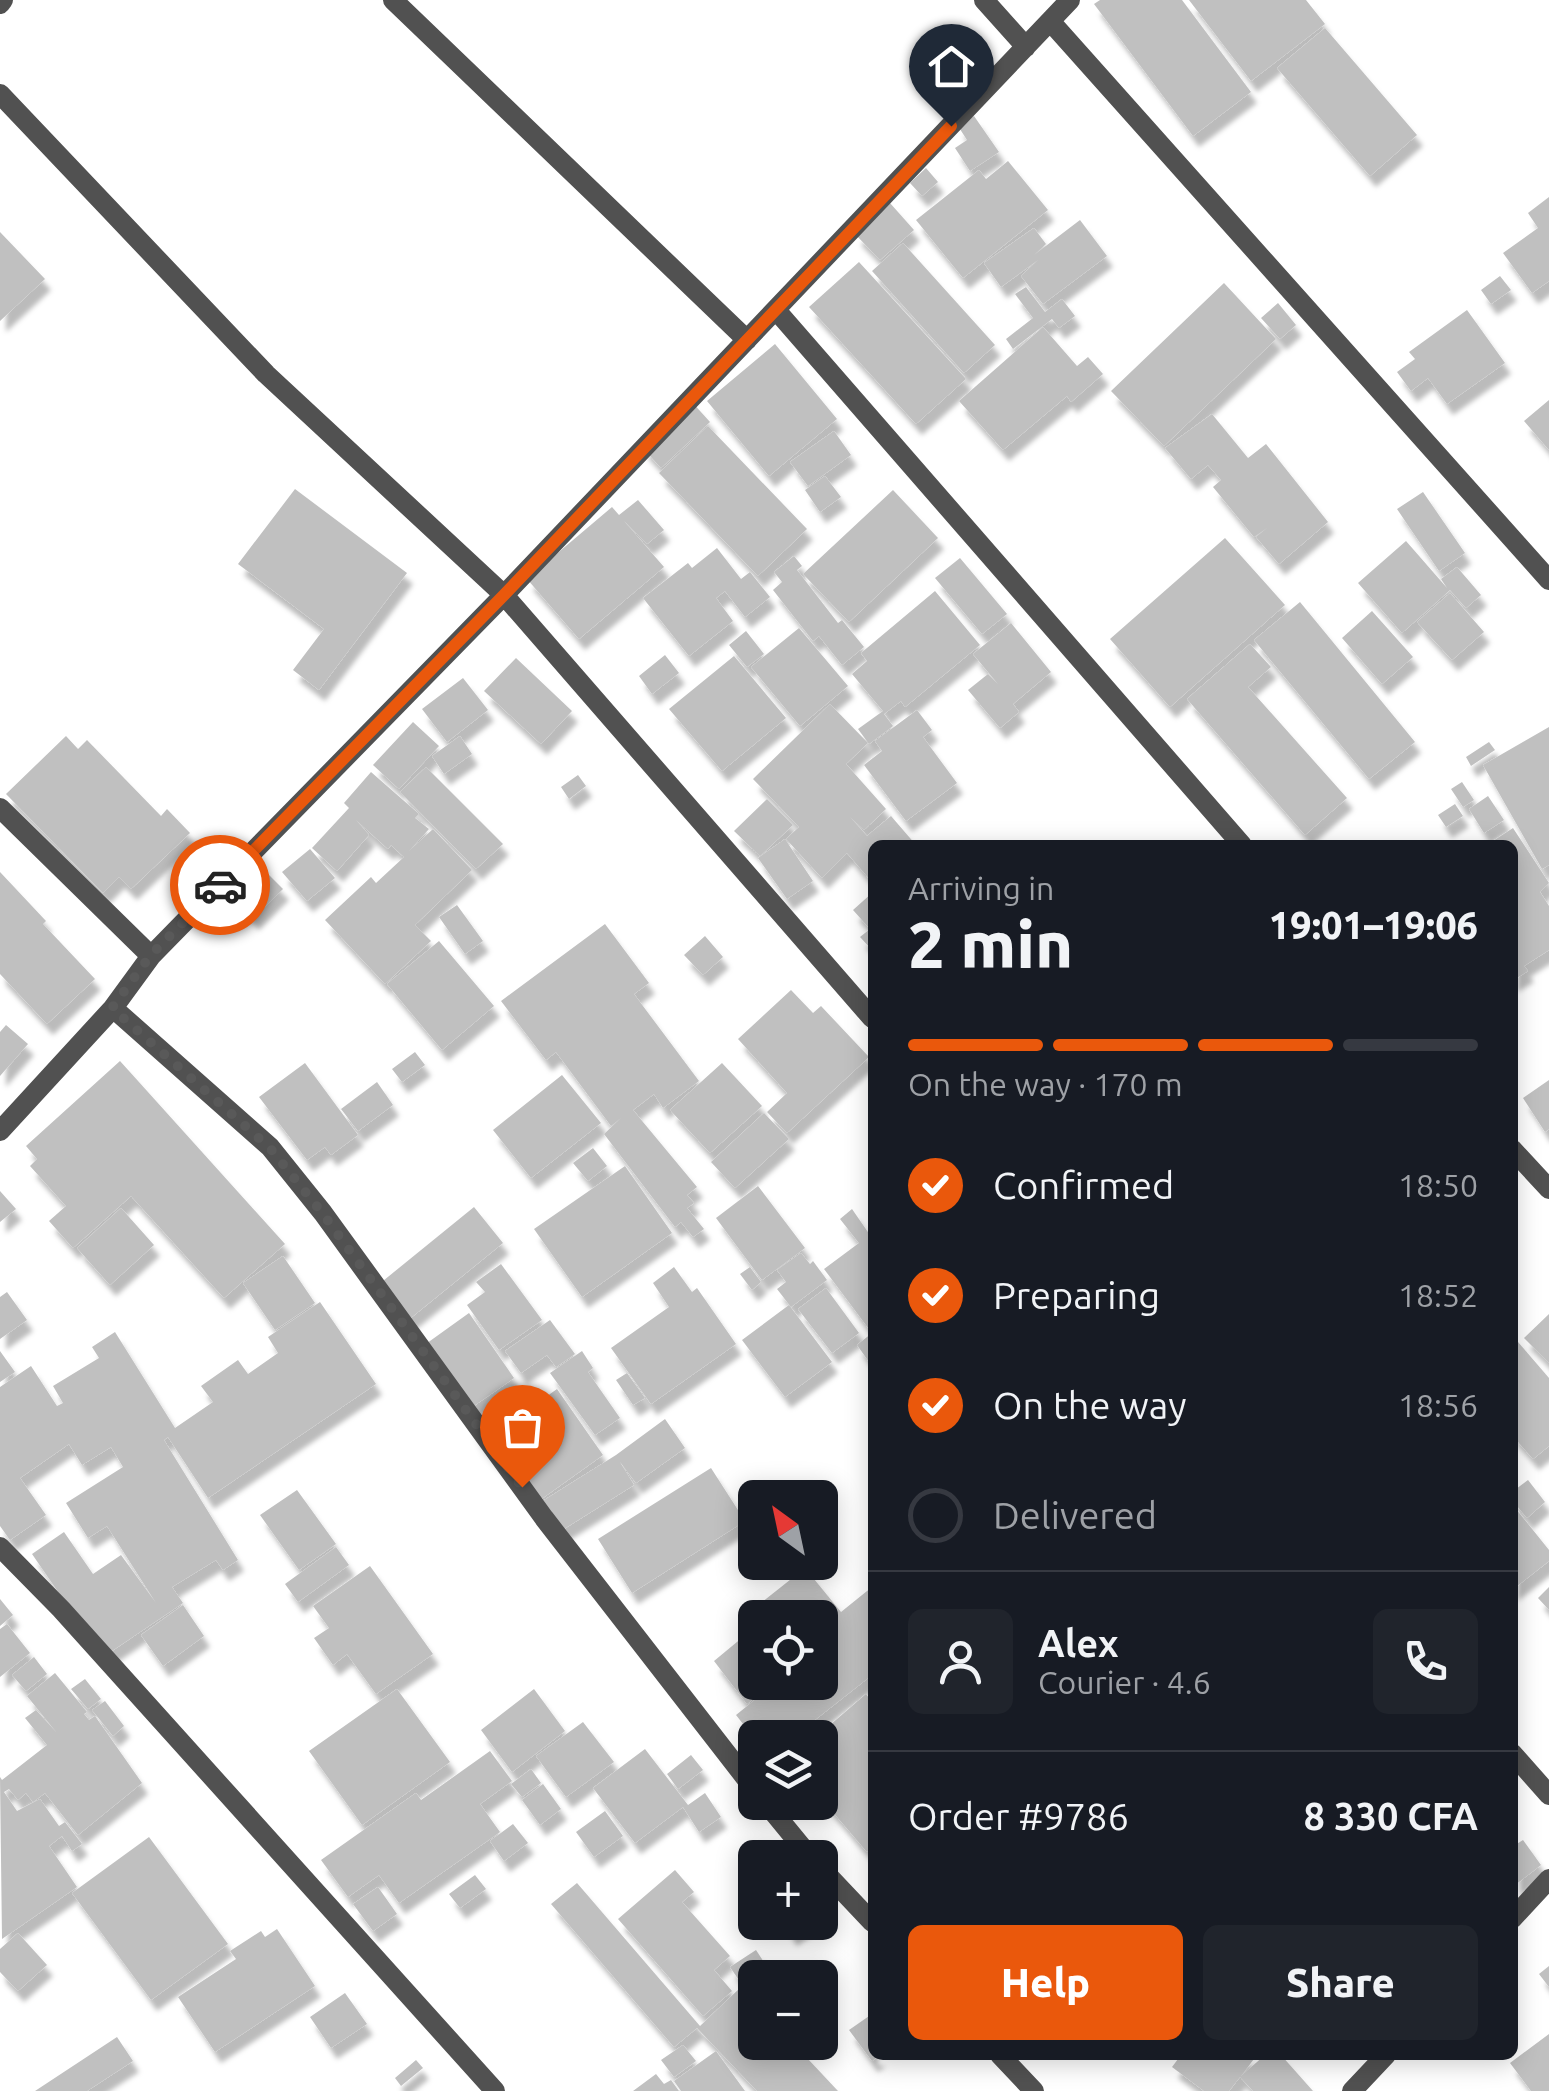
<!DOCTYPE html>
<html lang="en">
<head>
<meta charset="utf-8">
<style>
  :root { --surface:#171b24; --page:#20242c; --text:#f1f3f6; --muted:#9ea1a6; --line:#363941; --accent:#ea580c }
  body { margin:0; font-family:Ubuntu,sans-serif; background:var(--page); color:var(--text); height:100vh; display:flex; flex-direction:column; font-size:38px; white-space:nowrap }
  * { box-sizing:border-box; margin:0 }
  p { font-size:32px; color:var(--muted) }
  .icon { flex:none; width:55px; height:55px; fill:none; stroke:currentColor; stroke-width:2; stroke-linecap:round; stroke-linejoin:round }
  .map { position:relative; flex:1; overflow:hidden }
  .drawer { position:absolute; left:868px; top:840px; width:650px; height:1220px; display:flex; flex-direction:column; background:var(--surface); border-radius:15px; box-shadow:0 5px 25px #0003 }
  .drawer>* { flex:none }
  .needle { width:65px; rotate:327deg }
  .fabs { position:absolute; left:738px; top:1480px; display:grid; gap:20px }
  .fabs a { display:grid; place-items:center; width:100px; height:100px; border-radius:15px; background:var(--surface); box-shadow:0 5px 25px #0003; font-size:50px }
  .pin { position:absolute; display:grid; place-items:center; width:85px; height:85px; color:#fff; margin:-102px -42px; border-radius:50% 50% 50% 0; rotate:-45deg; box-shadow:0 0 10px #0007 }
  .pin .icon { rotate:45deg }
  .courier { position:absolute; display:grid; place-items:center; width:100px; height:100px; margin:-50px; border:8px solid #ea580c; border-radius:50%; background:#fff; color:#222; box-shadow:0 2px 12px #0007 }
  .overview em { font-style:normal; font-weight:800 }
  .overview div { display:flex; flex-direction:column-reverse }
  .overview { display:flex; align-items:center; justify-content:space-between; height:170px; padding:0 40px }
  h1 { font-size:65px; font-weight:800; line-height:75px }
  .bar { display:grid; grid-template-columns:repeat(4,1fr); gap:15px 10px; align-content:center; height:120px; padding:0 40px }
  .bar i { height:12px; border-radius:8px; background:var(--line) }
  .bar .current { background:var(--accent) }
  .bar p { grid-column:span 4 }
  .line { display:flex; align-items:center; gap:25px; padding:0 40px; border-top:2px solid var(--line) }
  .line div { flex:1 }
  .round { display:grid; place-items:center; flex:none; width:105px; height:105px; border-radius:15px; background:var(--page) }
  ol { padding:0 40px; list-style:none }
  li { display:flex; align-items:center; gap:30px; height:110px }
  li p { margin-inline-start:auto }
  li .icon { padding:10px; border-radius:50%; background:var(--accent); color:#fff; stroke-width:4 }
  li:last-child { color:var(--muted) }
  li i { width:55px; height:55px; border:5px solid var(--line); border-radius:50% }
  .primary-button { display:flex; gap:20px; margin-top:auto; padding:20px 40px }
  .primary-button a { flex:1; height:115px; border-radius:15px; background:var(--accent); color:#fff; font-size:40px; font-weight:800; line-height:115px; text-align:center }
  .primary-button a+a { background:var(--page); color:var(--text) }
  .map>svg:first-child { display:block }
  .building { fill:#c0c0c0; filter:url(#shadow) }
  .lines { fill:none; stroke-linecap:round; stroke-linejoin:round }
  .street { stroke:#515151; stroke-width:20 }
  .done { stroke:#595959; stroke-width:10; stroke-dasharray:0 18 }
  .route { stroke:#ea580c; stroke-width:12 }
</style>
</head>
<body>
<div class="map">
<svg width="1549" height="2091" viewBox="0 0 1549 2091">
  <defs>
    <filter id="shadow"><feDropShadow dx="6" dy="11" stdDeviation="2.5" flood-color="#0004"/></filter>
  </defs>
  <rect width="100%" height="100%" fill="#fff"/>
  <path class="building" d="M 1100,0 L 1182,0 L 1251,92 L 1193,136 L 1094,4 Z
    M 1189,0 L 1306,0 L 1325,24 L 1251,81 Z
    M 1325,28 L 1417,135 L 1370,176 L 1277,68 Z
    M 974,116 L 999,152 L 970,171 L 955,148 L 967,140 L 958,126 Z
    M 1008,161 L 1048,210 L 963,278 L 916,220 L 979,170 L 986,179 Z
    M 926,168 L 938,182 L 922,196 L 910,183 Z
    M 1549,197 L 1549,281 L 1532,293 L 1503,253 L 1538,228 L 1528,213 Z
    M 890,203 L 914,230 L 880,260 L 855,234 Z
    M 1080,220 L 1107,256 L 1043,304 L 1021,276 L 1038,260 L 1001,287 L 984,263 L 1034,228 L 1046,244 L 1034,255 Z
    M 0,232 L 45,279 L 0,321 Z
    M 903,243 L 995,345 L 964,373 L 872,271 Z
    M 859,262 L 966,379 L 916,424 L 809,307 Z
    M 1500,276 L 1511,290 L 1491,304 L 1481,290 Z
    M 1224,283 L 1276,339 L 1164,446 L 1111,391 Z
    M 1026,287 L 1045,312 L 1062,299 L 1075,316 L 1059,328 L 1052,319 L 1013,349 L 1006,339 L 1033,318 L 1015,294 Z
    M 1278,303 L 1296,325 L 1280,339 L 1261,318 Z
    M 1467,310 L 1505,363 L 1447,404 L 1428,378 L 1411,391 L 1397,372 L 1415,359 L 1409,352 Z
    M 1043,327 L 1077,366 L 1088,357 L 1103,374 L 1071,402 L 1067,396 L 1003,450 L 959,401 Z
    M 775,344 L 837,419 L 769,476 L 707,401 Z
    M 1549,400 L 1549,450 L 1524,421 Z
    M 691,401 L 710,422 L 661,468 L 642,447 Z
    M 1212,414 L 1248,458 L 1266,444 L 1328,522 L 1279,564 L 1256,537 L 1267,528 L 1254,537 L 1213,487 L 1221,480 L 1208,465 L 1191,479 L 1165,448 Z
    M 708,426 L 807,529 L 758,576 L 659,473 Z
    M 834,431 L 851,455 L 808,486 L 790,462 Z
    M 825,476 L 841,497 L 820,512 L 805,490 Z
    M 295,489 L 407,573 L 319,690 L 293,670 L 324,629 L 238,564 Z
    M 893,490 L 938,538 L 849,622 L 803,574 Z
    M 1423,492 L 1465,553 L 1439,571 L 1397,509 Z
    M 638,500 L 664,530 L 647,544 L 624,521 L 664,567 L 579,639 L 527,579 L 612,507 L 619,515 Z
    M 1225,538 L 1285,605 L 1170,707 L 1110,639 Z
    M 1406,541 L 1447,588 L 1441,579 L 1457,567 L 1481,595 L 1466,608 L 1450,590 L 1402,633 L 1358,583 Z
    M 717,548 L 741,579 L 750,572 L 770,597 L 745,617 L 725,591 L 716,598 L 733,621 L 689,656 L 643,598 L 688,563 L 692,568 Z
    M 794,556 L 802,566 L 797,570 L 838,623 L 842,620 L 864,647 L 842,665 L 819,636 L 813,641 L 773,590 L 782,582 L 774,572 Z
    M 960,558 L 1007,614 L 982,634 L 935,578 Z
    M 935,591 L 980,645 L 905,707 L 901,701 L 884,714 L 893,726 L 869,744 L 858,729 L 883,711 L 852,674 L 867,661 L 861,653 Z
    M 1450,593 L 1484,632 L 1452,660 L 1417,622 Z
    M 1300,602 L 1415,742 L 1369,779 L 1254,640 Z
    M 1372,611 L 1413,657 L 1382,684 L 1342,638 Z
    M 1011,623 L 1051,672 L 1013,704 L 1019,712 L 1000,728 L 968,690 L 988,674 L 998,684 L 973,654 Z
    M 799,628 L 848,686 L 800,726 L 751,667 Z
    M 746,631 L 764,654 L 747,667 L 729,645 Z
    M 1250,644 L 1271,667 L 1248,687 L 1347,798 L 1305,835 L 1187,699 Z
    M 665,655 L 679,673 L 652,694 L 639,676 Z
    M 734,656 L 786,718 L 722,771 L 669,709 Z
    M 516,658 L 572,711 L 541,744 L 484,691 Z
    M 463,678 L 488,710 L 447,742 L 422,709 Z
    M 830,704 L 868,743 L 846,764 L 886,809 L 864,830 L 850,817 L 867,836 L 891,816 L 916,845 L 872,845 L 872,882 L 847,853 L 822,878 L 786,839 L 799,827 L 753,779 Z
    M 917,710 L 932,730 L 923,737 L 957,783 L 906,821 L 864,765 L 882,751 L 875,741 Z
    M 413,722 L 439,746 L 399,789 L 373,765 Z
    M 1549,727 L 1549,865 L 1542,869 L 1483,765 Z
    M 66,736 L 78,749 L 87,740 L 161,816 L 167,809 L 190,833 L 131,889 L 119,877 L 103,893 L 6,794 Z
    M 460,736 L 472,754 L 444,774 L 432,756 Z
    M 1489,742 L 1495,750 L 1471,766 L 1466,757 Z
    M 426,767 L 503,844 L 476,869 L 400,792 Z
    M 371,772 L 419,814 L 415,818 L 429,829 L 409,851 L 433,829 L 472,870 L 415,925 L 431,941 L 385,984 L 325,920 L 371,877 L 376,883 L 404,857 L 391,845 L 388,849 L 356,820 L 369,835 L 337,871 L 312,848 L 349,808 L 344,803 Z
    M 578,775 L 586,786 L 569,799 L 561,787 Z
    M 1462,782 L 1474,800 L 1463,807 L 1451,789 Z
    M 1488,796 L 1504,820 L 1484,833 L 1469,809 Z
    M 767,799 L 793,825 L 760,856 L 734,831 Z
    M 1455,804 L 1463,816 L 1446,827 L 1438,815 Z
    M 1513,828 L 1549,883 L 1540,892 L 1549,906 L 1549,950 L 1524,966 L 1528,971 L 1512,981 L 1512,845 L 1487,845 Z
    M 785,839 L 813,881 L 787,899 L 758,858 Z
    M 310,849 L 335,878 L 307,901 L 282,872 Z
    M 260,866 L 283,889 L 253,919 L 230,896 Z
    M 0,872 L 46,921 L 43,924 L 95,979 L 47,1024 L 0,974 Z
    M 872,893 L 872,950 L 860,937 L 870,929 L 853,910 Z
    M 457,905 L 483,941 L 465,954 L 439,917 Z
    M 605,924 L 649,983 L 634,994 L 699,1081 L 663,1108 L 654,1094 L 633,1110 L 697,1187 L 687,1195 L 694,1203 L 687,1208 L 704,1229 L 693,1237 L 681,1222 L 675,1227 L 604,1134 L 621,1118 L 611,1126 L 556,1052 L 546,1060 L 501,1001 Z
    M 705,936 L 723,957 L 703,975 L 684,955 Z
    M 439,941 L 494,1006 L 442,1050 L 387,984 Z
    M 791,990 L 813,1013 L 821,1006 L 869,1057 L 787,1133 L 767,1112 L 787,1093 L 738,1039 Z
    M 6,1025 L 28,1044 L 0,1076 L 0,1032 Z
    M 415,1052 L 425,1065 L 402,1082 L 392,1069 Z
    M 120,1061 L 285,1244 L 224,1298 L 131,1196 L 73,1248 L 49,1221 L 66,1206 L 30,1166 L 37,1159 L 26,1146 Z
    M 305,1063 L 358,1135 L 331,1155 L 325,1147 L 307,1160 L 259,1097 Z
    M 722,1063 L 762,1106 L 710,1153 L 670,1110 Z
    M 562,1075 L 601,1123 L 531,1178 L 493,1130 Z
    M 1549,1080 L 1549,1129 L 1545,1132 L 1523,1098 Z
    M 377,1082 L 393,1105 L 358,1131 L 341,1109 Z
    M 764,1113 L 789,1139 L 735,1188 L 711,1162 Z
    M 593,1148 L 607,1166 L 588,1181 L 573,1163 Z
    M 625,1166 L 672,1233 L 582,1297 L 534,1229 Z
    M 758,1186 L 805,1248 L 762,1280 L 716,1218 Z
    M 0,1191 L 16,1209 L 0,1222 Z
    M 474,1207 L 503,1243 L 407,1321 L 378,1285 Z
    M 121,1208 L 154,1245 L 110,1285 L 77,1248 Z
    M 852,1209 L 872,1238 L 872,1366 L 857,1345 L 872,1333 L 824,1269 L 859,1243 L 840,1219 Z
    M 801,1253 L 810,1264 L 813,1261 L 827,1280 L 791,1307 L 777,1289 L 786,1282 L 777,1270 Z
    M 283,1256 L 315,1303 L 275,1330 L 243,1283 Z
    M 501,1264 L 542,1320 L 499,1350 L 467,1305 L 485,1292 L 476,1282 Z
    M 674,1267 L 692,1292 L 697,1288 L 736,1344 L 651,1404 L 611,1348 L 669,1307 L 653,1283 Z
    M 750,1267 L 761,1282 L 752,1290 L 740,1274 Z
    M 826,1288 L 859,1333 L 832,1353 L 798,1309 Z
    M 7,1292 L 27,1320 L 0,1339 L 0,1297 Z
    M 320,1302 L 376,1384 L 208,1498 L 168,1437 L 164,1440 L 238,1560 L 223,1570 L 216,1560 L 172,1587 L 183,1603 L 103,1657 L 32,1554 L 64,1532 L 93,1574 L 121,1555 L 156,1603 L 107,1526 L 88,1538 L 66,1503 L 123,1467 L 111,1447 L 82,1465 L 69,1444 L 20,1478 L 46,1515 L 10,1540 L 0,1526 L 0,1387 L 31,1366 L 57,1406 L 63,1403 L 53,1386 L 99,1358 L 92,1347 L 115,1332 L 175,1428 L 213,1402 L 201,1386 L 238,1360 L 248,1374 L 278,1353 L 268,1337 Z
    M 789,1305 L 832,1362 L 785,1397 L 742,1340 Z
    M 469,1313 L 514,1378 L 468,1410 L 423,1346 Z
    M 1549,1314 L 1549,1363 L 1524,1338 Z
    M 550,1320 L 575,1354 L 556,1367 L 547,1355 L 521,1373 L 505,1351 Z
    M 1512,1335 L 1549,1378 L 1549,1446 L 1533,1459 L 1512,1435 Z
    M 0,1351 L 15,1372 L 0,1382 Z
    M 582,1351 L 593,1368 L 588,1372 L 620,1418 L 595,1435 L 550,1373 Z
    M 627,1373 L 645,1398 L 633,1405 L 616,1380 Z
    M 557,1389 L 603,1455 L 540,1500 L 494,1434 Z
    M 665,1419 L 685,1448 L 636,1483 L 620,1462 L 634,1485 L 556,1534 L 538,1504 L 616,1455 Z
    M 711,1468 L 745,1521 L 632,1593 L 598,1539 Z
    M 1528,1480 L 1545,1502 L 1527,1518 L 1512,1500 L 1512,1492 Z
    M 297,1490 L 336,1544 L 299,1570 L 260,1515 Z
    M 1512,1504 L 1549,1550 L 1549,1561 L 1512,1590 Z
    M 336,1547 L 349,1565 L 298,1602 L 285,1584 Z
    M 370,1566 L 433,1654 L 376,1694 L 347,1654 L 333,1665 L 314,1638 L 329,1628 L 313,1606 Z
    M 805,1568 L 841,1612 L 872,1587 L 872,1675 L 792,1738 L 754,1738 L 736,1715 L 777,1682 L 820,1682 L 820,1618 L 755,1618 L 755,1643 L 738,1621 Z
    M 1549,1587 L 1549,1610 L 1538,1598 Z
    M 0,1599 L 13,1615 L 0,1626 Z
    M 183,1605 L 204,1636 L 163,1666 L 141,1635 Z
    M 7,1624 L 30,1653 L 0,1677 L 0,1629 Z
    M 743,1637 L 755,1652 L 755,1682 L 774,1682 L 747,1704 L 714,1661 Z
    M 34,1657 L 47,1674 L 26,1691 L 12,1675 Z
    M 55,1673 L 87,1712 L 84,1714 L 89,1720 L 95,1716 L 142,1783 L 78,1835 L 45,1793 L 33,1802 L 26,1793 L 18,1800 L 9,1789 L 4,1792 L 17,1811 L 40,1799 L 59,1826 L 65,1822 L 82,1844 L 72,1851 L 62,1836 L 49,1846 L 77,1887 L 2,1939 L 0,1777 L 2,1780 L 47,1745 L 25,1718 L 36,1710 L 57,1733 L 27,1696 Z
    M 85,1679 L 101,1699 L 88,1709 L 71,1689 Z
    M 397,1689 L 450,1762 L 362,1825 L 309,1751 Z
    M 534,1689 L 565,1731 L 512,1772 L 481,1730 Z
    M 866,1694 L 872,1702 L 872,1847 L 867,1852 L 820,1797 L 820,1738 L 815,1738 Z
    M 105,1701 L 124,1726 L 113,1736 L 92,1710 Z
    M 583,1722 L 614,1762 L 566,1797 L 536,1756 Z
    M 645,1749 L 688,1805 L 705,1793 L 721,1817 L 699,1832 L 683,1807 L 635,1843 L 593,1788 Z
    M 490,1751 L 512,1781 L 480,1804 L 500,1832 L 399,1903 L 379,1875 L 348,1897 L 321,1860 L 416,1793 L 421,1800 Z
    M 691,1755 L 703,1770 L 678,1789 L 667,1774 Z
    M 531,1769 L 541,1783 L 522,1797 L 511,1784 Z
    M 543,1784 L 561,1809 L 540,1825 L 522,1800 Z
    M 605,1811 L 623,1836 L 594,1857 L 576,1832 Z
    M 513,1824 L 528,1843 L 504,1861 L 490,1841 Z
    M 149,1837 L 228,1944 L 151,2000 L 72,1893 Z
    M 1523,1840 L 1541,1865 L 1515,1885 L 1512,1847 Z
    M 675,1870 L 694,1892 L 682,1902 L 730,1956 L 714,1970 L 732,1991 L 703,2016 L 618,1919 Z
    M 475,1875 L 486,1889 L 460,1908 L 449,1894 Z
    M 577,1883 L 700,2026 L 740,1988 L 755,2004 L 755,2042 L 792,2042 L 838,2091 L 757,2091 L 697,2028 L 674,2047 L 551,1904 Z
    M 378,1887 L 397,1914 L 373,1931 L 353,1904 Z
    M 783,1922 L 810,1922 L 791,1935 Z
    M 277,1929 L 315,1986 L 215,2052 L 178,1997 L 236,1959 L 230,1951 L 261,1931 L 265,1937 Z
    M 18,1933 L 47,1965 L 18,1991 L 0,1972 L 0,1949 Z
    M 756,1950 L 771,1973 L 755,1978 L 755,1983 L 745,1989 L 730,1967 Z
    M 1549,1966 L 1549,1987 L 1539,1974 Z
    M 345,1993 L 367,2024 L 331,2048 L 310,2017 Z
    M 872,2014 L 872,2055 L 880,2055 L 872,2061 L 849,2030 Z
    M 1549,2034 L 1549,2091 L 1531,2091 L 1510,2063 Z
    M 117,2037 L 133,2061 L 87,2091 L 35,2091 Z
    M 683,2045 L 696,2061 L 674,2077 L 661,2060 Z
    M 716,2051 L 745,2091 L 681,2091 L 674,2081 Z
    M 1181,2055 L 1257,2055 L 1241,2076 L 1265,2055 L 1281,2055 L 1313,2091 L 1253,2091 L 1240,2077 L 1229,2091 L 1204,2091 L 1172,2067 Z
    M 416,2060 L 423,2068 L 401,2086 L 395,2078 Z
    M 656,2074 L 664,2084 L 671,2080 L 679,2091 L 633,2091 Z"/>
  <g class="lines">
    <path class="street" d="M 393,0 L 747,340
      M 984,0 L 1026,47
      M 0,4 L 3,0
      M 1050,21 L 1549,580
      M 0,94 L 266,374 L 504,595 L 872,1018
      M 776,310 L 1242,845
      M 0,808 L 151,956
      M 113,1008 L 270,1147 L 323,1213 L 544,1518 L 755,1790
      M 0,1131 L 113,1008 L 151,956 L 504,595 L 1070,0
      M 1512,1149 L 1549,1189
      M 0,1547 L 61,1609 L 495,2091
      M 1512,1753 L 1549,1795
      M 765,1802 L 811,1858
      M 820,1867 L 872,1922
      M 1512,1919 L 1549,1879
      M 1000,2055 L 1034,2091
      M 1352,2091 L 1386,2055"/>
  </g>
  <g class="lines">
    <path class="done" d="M 220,885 L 150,956 L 112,1008 L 270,1148 L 323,1214 L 522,1487"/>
    <path class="route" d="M 220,885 L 504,595 L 951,126"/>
  </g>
</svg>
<div class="fabs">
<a><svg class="needle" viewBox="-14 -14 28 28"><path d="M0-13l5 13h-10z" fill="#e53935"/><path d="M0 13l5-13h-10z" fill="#9ea1a6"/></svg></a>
<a><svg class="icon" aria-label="locate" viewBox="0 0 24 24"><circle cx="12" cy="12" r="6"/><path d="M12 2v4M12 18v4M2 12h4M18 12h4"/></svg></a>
<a><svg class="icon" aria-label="layers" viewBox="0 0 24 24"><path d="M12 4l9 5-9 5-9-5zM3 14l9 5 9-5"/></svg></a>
<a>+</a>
<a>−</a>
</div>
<div class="pin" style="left:522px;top:1487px;background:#ea580c"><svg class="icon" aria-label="bag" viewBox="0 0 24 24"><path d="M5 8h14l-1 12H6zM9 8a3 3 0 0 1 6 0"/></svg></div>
<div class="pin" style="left:951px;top:126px;background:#1f2937"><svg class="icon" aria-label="home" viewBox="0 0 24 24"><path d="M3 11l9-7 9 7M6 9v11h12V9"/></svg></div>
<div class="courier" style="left:220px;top:885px"><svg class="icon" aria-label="car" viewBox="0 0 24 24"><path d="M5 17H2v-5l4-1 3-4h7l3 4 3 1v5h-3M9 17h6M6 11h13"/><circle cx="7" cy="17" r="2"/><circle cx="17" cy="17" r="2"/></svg></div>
<section class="drawer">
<div class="overview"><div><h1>2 min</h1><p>Arriving in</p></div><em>19:01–19:06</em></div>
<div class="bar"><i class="current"></i><i class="current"></i><i class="current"></i><i></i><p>On the way · 170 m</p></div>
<ol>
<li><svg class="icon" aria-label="check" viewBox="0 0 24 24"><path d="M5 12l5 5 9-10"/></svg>Confirmed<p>18:50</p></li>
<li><svg class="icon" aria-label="check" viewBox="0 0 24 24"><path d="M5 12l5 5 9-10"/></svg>Preparing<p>18:52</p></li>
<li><svg class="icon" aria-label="check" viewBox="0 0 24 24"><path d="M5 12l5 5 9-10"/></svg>On the way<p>18:56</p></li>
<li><i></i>Delivered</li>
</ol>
<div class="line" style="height:180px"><a class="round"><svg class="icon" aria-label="person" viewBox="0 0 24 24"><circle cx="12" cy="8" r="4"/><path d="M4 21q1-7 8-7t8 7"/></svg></a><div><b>Alex</b><p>Courier · 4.6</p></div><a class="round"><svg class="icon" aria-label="phone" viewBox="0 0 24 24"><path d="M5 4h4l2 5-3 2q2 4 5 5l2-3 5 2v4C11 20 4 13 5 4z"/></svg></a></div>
<div class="line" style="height:130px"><div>Order #9786</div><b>8 330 CFA</b></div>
<div class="primary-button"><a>Help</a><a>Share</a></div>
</section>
</div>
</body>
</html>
